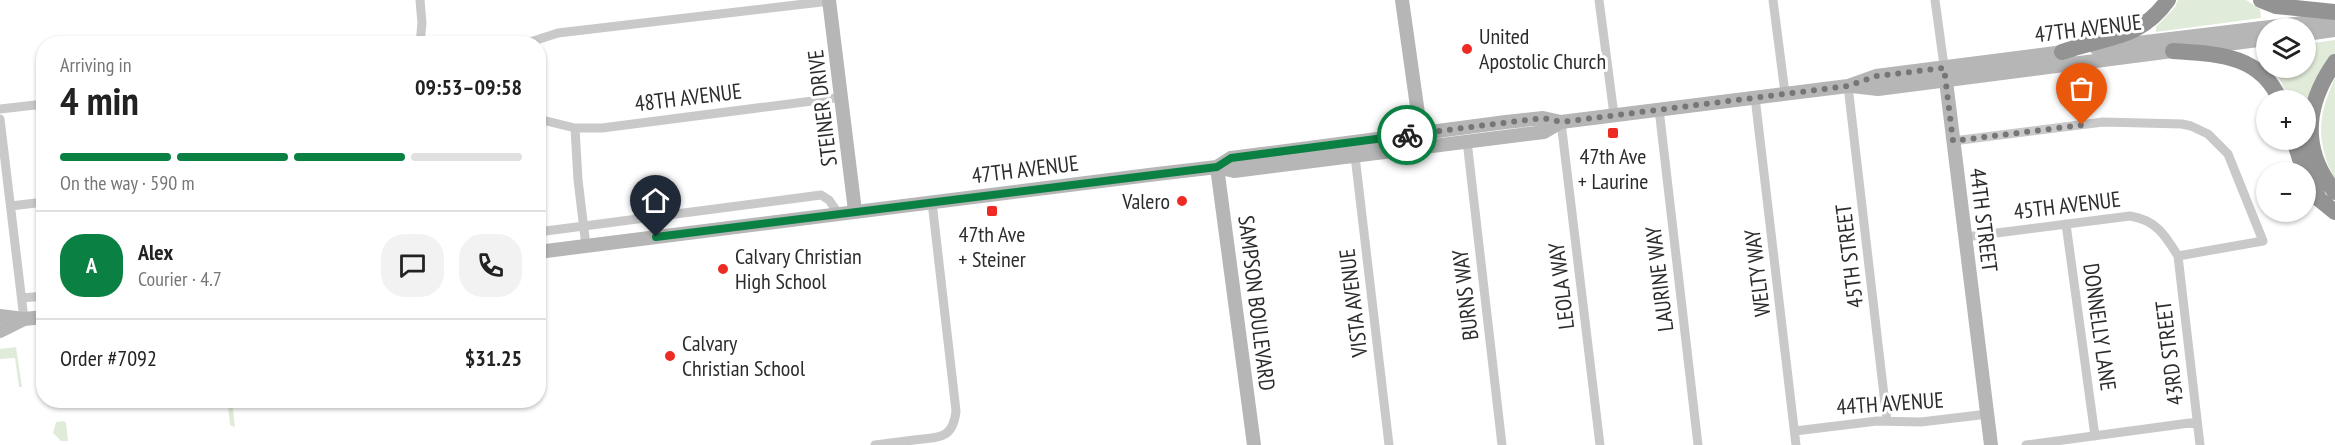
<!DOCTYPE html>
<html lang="en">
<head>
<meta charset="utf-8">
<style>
  :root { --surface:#fff; --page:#f2f2f2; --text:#222; --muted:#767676; --line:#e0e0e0; --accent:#0b8043 }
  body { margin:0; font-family:"PT Sans Narrow",sans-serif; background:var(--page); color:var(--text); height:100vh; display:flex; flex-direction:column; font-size:22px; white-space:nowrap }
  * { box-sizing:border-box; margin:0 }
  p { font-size:20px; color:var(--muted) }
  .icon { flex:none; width:33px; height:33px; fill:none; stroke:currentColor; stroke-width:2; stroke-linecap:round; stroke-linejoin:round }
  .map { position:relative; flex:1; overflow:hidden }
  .details { position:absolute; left:36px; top:36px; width:510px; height:372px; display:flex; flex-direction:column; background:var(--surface); border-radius:24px; box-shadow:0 2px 4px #0004 }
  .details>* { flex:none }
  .tools { position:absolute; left:2256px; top:18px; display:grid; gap:12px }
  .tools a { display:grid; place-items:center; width:60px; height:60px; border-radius:50%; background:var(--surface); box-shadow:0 2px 4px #0004; font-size:30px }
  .pin { position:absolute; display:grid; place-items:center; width:51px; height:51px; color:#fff; margin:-62px -26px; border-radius:50% 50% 50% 0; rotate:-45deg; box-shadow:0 0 6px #0007 }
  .pin .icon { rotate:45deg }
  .courier { position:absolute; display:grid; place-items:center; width:60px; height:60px; margin:-30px; border:4px solid #0b8043; border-radius:50%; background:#fff; color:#222; box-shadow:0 2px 8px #0007 }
  .headline em { font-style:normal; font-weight:600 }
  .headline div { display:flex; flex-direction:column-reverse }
  .headline { display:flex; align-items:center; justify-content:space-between; height:102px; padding:0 24px }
  h1 { font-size:39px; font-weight:600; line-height:45px }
  .bar { display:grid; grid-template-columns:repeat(4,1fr); gap:9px 6px; align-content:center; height:72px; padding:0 24px }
  .bar i { height:8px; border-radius:4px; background:var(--line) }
  .bar .active { background:var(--accent) }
  .bar p { grid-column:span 4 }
  .line { display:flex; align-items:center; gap:15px; padding:0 24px; border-top:2px solid var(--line) }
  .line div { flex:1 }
  .round { display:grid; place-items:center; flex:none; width:63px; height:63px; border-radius:24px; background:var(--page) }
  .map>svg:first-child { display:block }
  .green { fill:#e1ebd9 }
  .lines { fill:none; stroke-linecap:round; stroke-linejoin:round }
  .street { stroke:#c9c9c9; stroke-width:9 }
  .secondary { stroke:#b6b6b6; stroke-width:14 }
  .highway { stroke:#939393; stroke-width:16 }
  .done { stroke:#767676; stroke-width:6; stroke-dasharray:0 10.8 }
  .route { stroke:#0b8043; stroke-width:8 }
  .poi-dot { fill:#ed2a24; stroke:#fff; stroke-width:2 }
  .labels { text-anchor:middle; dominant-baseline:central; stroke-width:6; stroke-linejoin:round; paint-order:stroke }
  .street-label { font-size:22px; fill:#2c2c2c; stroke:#fff }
  .poi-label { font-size:22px; fill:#2c2c2c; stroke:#fff; text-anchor:start }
</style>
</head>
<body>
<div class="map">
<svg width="2335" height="445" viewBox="0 0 2335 445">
  <rect width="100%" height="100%" fill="#fff"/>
  <path class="green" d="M 2178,0 L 2246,0 L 2260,9 L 2261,18 L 2156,32 L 2156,27 L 2175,7 Z
    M 2335,40 L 2335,56 L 2306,126 L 2306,100 L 2290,100 L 2279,78 L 2269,68 L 2306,68 L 2306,44 Z
    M 2335,78 L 2335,181 C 2316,141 2317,117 2335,78 Z
    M 16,347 L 22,387 L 19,387 L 15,358 L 0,359 L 0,349 Z
    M 222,401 L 232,401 L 235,427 L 230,425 L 228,406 Z
    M 64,421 L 66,423 L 68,441 L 61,441 L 53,433 L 56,422 Z"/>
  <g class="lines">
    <path class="street" d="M 1599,0 L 1614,115
      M 1773,0 L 1785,93
      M 1935,0 L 1945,73
      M 420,44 L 422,23 L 420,0
      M 524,44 L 558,33 L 830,1
      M 1848,86 L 1887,421
      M 1755,97 L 1796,445
      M 0,109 L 44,104
      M 1659,109 L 1698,445
      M 0,119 L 24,319
      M 538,119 L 575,128 L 602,128 L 843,97
      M 1561,122 L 1600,445
      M 575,128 L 578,180 L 586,246
      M 1467,141 L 1502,445
      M 1953,141 L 2103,122 L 2182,124 L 2191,126 L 2208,134 L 2228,154 L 2263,241 L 2178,256
      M 1355,156 L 1389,445
      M 11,206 L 44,202
      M 2066,224 L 2095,436
      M 538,232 L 821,195 L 829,200 L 838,213
      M 1965,237 L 2130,216 C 2156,220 2165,235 2178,256 L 2200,445
      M 22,298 L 44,296
      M 1795,431 L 1877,421 L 1921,422 L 1988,414
      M 875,445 C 888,443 901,442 914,440 C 938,437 953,440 956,411 L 932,202
      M 2026,445 L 2197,422"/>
    <path class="secondary" d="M 829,0 L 855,211
      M 1402,0 L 1422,142
      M 2306,34 L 2335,30
      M 2096,48 L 2335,19
      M 1946,81 L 1991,445
      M 1852,86 L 1878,89 L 2266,39
      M 1217,167 L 1231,158 L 1262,154 L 1506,122 L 1543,118 L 1561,122 L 1848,86 L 1876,76 L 2071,51
      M 1217,167 L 1254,445
      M 538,252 L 1157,174 L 1217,167 L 1234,171 L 1544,132 L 1561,122
      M 0,316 L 24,319 L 44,317
      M 0,331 L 24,319"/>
    <path class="highway" d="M 2261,0 L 2276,6 L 2335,12
      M 2173,51 C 2216,54 2260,54 2280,100
      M 2062,52 C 2105,36 2139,41 2168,0
      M 2335,62 C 2305,105 2300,149 2335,192
      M 2294,140 L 2300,159 L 2319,199 L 2335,212"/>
  </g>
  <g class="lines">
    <path class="done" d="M 1407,135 L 1543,118 L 1562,122 L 1848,86 L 1876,76 L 1944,68 L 1953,141 L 2082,125"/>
    <path class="route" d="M 656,237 L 1217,167 L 1231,158 L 1407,135"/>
  </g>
  <g class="poi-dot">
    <circle cx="1467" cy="49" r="6"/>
    <rect x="1607" y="127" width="12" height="12" rx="3"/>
    <circle cx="1182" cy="201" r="6"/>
    <rect x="986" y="205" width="12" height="12" rx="3"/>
    <circle cx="723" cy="269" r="6"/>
    <circle cx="670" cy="356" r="6"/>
  </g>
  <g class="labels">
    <g class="street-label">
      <text transform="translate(2088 28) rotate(-7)">47TH AVENUE</text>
      <text transform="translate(688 97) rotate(-7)">48TH AVENUE</text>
      <text transform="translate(822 108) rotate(-97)">STEINER DRIVE</text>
      <text transform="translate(1025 169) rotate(-7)">47TH AVENUE</text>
      <text transform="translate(2067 205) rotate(-7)">45TH AVENUE</text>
      <text transform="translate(1984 220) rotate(83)">44TH STREET</text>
      <text transform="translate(1849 256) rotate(-97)">45TH STREET</text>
      <text transform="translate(1757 273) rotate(-97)">WELTY WAY</text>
      <text transform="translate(1659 279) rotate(-97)">LAURINE WAY</text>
      <text transform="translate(1561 286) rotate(-97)">LEOLA WAY</text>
      <text transform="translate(1465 295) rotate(-97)">BURNS WAY</text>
      <text transform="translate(1257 303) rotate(83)">SAMPSON BOULEVARD</text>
      <text transform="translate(1353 303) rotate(-97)">VISTA AVENUE</text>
      <text transform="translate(2100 327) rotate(82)">DONNELLY LANE</text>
      <text transform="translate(2169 353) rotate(-97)">43RD STREET</text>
      <text transform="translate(1890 403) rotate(-4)">44TH AVENUE</text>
    </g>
    <g class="poi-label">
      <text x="1479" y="36">United<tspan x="1479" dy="25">Apostolic Church</tspan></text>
      <text x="1613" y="156" text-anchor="middle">47th Ave<tspan x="1613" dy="25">+ Laurine</tspan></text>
      <text x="1170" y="201" text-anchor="end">Valero</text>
      <text x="992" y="234" text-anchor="middle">47th Ave<tspan x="992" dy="25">+ Steiner</tspan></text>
      <text x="735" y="256">Calvary Christian<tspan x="735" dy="25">High School</tspan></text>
      <text x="682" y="343">Calvary<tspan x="682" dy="25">Christian School</tspan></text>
    </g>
  </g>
</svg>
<div class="tools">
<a><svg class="icon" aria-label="layers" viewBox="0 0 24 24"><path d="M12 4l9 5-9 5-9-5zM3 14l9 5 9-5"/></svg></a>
<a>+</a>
<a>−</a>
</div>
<div class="pin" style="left:2082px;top:125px;background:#ea580c"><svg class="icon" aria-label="bag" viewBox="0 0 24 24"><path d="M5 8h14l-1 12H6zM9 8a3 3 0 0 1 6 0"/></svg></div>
<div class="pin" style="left:656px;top:237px;background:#1f2937"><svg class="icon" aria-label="home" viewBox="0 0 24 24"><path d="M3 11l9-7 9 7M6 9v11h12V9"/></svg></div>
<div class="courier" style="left:1407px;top:135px"><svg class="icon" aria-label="bike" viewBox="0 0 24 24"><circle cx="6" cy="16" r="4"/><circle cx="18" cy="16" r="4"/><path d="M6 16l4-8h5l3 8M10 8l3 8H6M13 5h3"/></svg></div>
<section class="details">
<div class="headline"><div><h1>4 min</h1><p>Arriving in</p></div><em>09:53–09:58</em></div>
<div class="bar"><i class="active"></i><i class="active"></i><i class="active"></i><i></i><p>On the way · 590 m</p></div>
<div class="line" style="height:108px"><b class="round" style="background:var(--accent);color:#fff">A</b><div><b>Alex</b><p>Courier · 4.7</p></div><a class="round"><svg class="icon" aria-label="chat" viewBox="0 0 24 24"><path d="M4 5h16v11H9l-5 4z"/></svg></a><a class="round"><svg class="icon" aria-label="phone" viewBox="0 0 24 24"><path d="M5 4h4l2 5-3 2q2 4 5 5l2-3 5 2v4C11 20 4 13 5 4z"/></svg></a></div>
<div class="line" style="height:78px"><div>Order #7092</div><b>$31.25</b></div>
</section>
</div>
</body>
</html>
